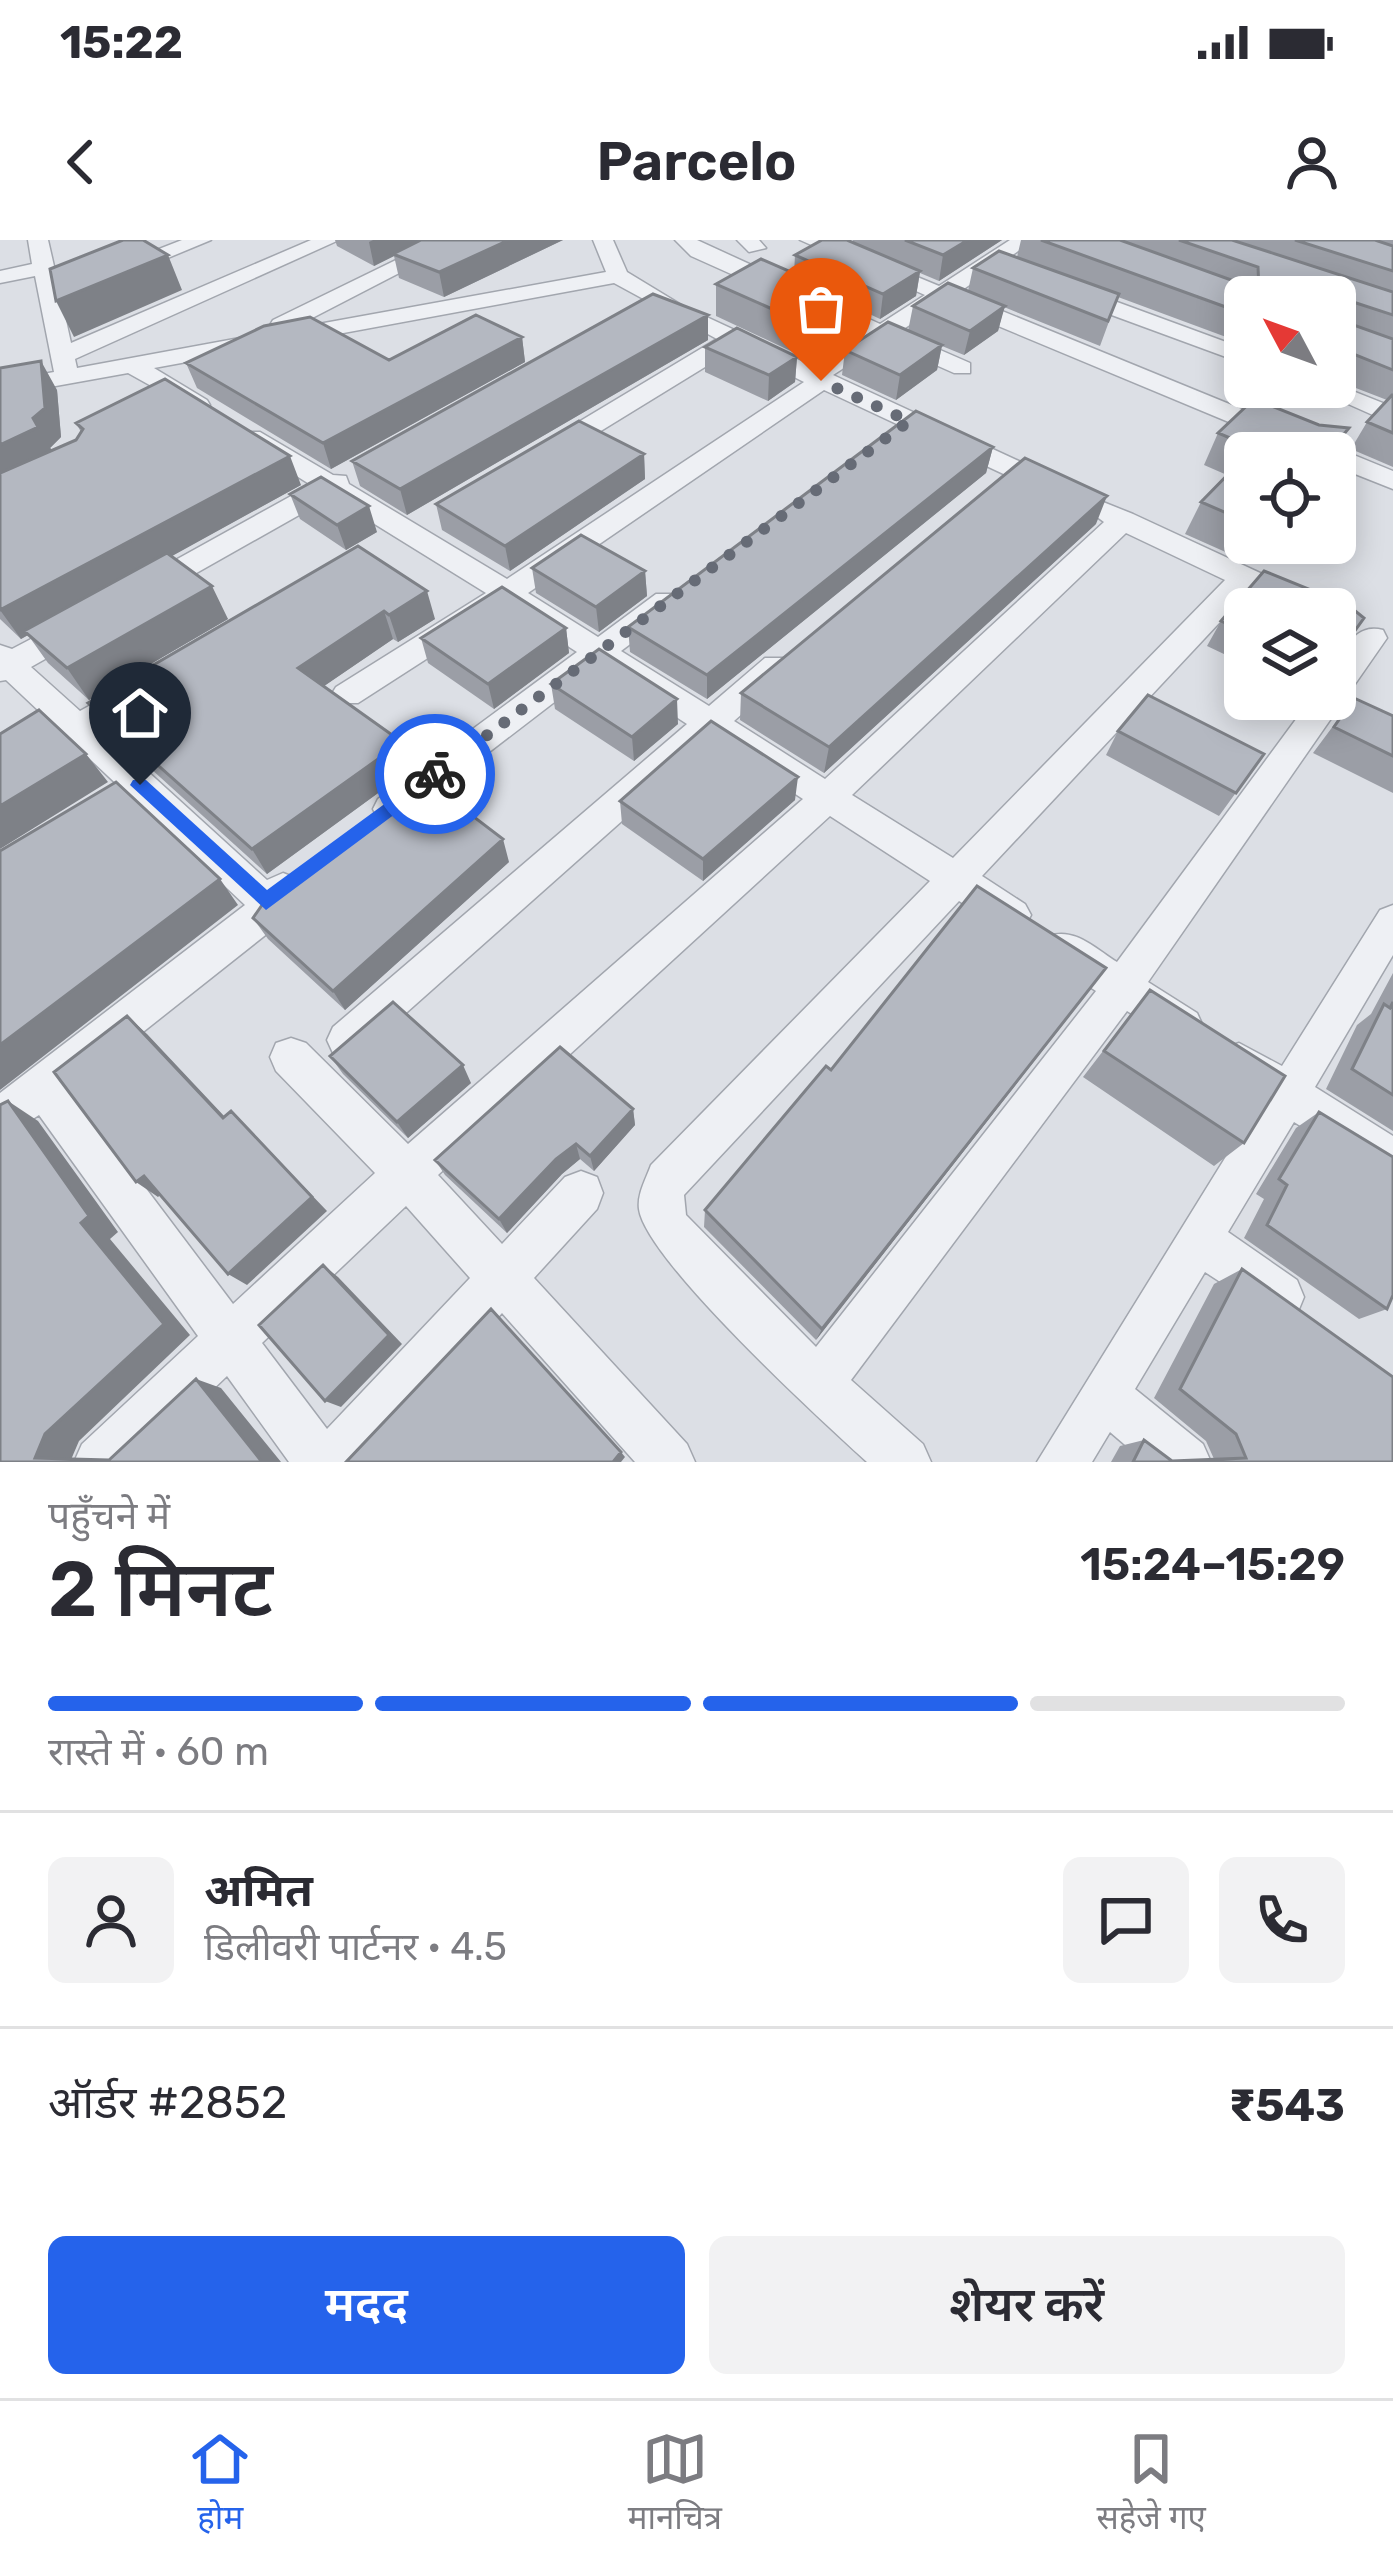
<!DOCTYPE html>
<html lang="hi">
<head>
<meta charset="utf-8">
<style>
  :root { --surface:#fff; --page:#f2f2f3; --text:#2b2b33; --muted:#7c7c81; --line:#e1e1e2; --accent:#2563eb }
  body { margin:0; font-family:Rubik,"Noto Sans Devanagari",sans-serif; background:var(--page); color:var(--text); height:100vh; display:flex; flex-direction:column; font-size:45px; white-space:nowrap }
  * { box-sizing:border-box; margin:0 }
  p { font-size:39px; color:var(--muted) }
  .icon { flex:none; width:66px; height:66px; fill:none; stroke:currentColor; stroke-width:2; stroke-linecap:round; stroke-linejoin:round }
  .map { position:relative; height:1222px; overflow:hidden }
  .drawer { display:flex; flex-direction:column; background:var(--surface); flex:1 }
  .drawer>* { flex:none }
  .needle { width:78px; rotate:311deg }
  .fabs { position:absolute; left:1224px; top:36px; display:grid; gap:24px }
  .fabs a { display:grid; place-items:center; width:132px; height:132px; border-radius:18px; background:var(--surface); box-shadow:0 6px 30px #0003; font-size:60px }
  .pin { position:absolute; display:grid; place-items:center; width:102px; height:102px; color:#fff; margin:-123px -51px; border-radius:50% 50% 50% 0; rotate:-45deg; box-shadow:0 0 12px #0007 }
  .pin .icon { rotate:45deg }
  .courier { position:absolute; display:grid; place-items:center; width:120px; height:120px; margin:-60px; border:9px solid #2563eb; border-radius:50%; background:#fff; color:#222; box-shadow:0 3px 15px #0007 }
  .headline em { font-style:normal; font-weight:600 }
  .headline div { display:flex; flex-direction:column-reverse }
  .headline { display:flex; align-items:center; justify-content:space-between; height:204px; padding:0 48px }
  h1 { font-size:78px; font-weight:600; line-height:90px }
  .bar { display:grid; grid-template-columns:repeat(4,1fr); gap:18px 12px; align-content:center; height:144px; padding:0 48px }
  .bar i { height:15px; border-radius:9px; background:var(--line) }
  .bar .active { background:var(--accent) }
  .bar p { grid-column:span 4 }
  .line { display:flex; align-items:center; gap:30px; padding:0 48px; border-top:3px solid var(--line) }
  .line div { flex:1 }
  .round { display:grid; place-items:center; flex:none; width:126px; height:126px; border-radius:18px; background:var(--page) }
  .button { display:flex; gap:24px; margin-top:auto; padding:24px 48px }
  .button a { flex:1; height:138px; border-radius:18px; background:var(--accent); color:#fff; font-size:48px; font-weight:600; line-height:138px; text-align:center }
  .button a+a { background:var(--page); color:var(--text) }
  .status { display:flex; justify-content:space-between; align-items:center; height:84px; padding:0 60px; background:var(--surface); direction:ltr }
  .status svg { height:33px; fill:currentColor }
  header { display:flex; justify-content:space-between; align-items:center; height:156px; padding:0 48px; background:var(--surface); font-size:54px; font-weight:600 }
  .dock { display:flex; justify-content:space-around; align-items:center; height:168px; border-top:3px solid var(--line); background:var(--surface); font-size:33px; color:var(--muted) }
  .dock a { display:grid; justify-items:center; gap:6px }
  .dock .active { color:var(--accent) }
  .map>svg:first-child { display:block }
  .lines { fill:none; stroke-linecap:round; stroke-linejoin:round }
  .street-casing { stroke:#a2a6ae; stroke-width:3 }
  .street { fill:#eef0f4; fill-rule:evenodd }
  .wall { fill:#9b9ea6 }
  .shaded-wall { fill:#7e8187 }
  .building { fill:#b4b8c1; stroke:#7e8187; stroke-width:3 }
  .route { fill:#2563eb }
  .done { stroke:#666b76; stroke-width:12; stroke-dasharray:0 21.6 }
</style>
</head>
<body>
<div class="status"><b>15:22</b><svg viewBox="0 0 49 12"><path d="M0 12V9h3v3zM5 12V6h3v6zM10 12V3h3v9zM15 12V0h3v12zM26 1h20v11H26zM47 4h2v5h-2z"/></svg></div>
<header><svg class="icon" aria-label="back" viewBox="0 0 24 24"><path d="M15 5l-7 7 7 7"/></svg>Parcelo<svg class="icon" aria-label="person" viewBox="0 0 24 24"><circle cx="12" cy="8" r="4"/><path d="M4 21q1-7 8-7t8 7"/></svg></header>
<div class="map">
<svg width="1393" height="1222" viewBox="0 0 1393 1222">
  <rect width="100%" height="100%" fill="#dcdfe5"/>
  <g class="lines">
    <g class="street-casing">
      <path id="street" d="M 28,0 L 48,0 L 59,48 L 182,0 L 211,0 L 62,62 L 71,103 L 311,0 L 339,0 L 75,119 L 77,128 L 278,91 L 270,85 L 273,80 L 437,0 L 463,0 L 291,89 L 606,32 L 593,0 L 613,0 L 627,32 L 683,66 L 814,127 L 865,94 L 691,16 L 675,0 L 697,0 L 880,84 L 925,55 L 800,0 L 828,0 L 939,46 L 1010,0 L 1034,0 L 958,53 L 1393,231 L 1393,249 L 1335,226 L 1335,213 L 1303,213 L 943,63 L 899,92 L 970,123 L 970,133 L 954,133 L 884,102 L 833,135 L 1062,241 L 1066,247 L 1062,253 L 1044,253 L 824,150 L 528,353 L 598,397 L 656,354 L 678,354 L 682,361 L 678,368 L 621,411 L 709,466 L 765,418 L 787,418 L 792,426 L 787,434 L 734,481 L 825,539 L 1104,282 L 1089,271 L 1093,265 L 1103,262 L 1133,274 L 1323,362 L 1327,369 L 1286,369 L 1249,351 L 982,636 L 1025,664 L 1031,675 L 1025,686 C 1001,695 980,674 959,661 L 684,955 L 686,975 L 816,1107 L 1096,751 L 1049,720 L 1044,708 L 1049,696 C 1075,687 1096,709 1117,722 L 1311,459 L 1335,459 C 1335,432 1346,380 1383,390 L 1387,398 L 1148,742 L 1197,773 L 1203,786 L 1197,799 L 1183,805 L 1127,771 L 851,1140 L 923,1204 L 931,1222 L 867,1222 C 822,1181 646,1020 639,969 C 637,954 646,939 651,925 L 930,641 L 830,576 L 438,935 L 502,1004 L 565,937 L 581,931 L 597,937 L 603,953 L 597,969 L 534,1038 L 687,1204 L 695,1222 L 635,1222 L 502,1073 L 366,1222 L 289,1222 L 227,1136 L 137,1222 L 74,1222 L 82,1204 L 198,1096 L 39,875 L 0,900 L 0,853 L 245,665 L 6,440 L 0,441 L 0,405 L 12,409 L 69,379 L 91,379 L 95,386 L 91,393 L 31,427 L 80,471 L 125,446 L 147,446 L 152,454 L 147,462 L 101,489 L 267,640 L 283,633 L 296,638 L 301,649 L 268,693 L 71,849 L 233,1064 L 375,933 L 276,831 L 270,817 L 276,803 L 291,798 L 306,803 L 408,904 L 803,559 L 713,500 L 361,813 L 347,819 L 333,813 L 327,800 L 333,787 L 687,484 L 600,427 L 402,579 L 390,583 L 378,579 L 373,569 L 378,559 L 577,412 L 507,367 L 358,463 L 336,463 L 331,455 L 336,447 L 486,353 L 331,257 L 154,357 L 134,357 L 129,350 L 134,343 L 311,245 L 242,202 L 238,197 L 242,192 L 260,192 L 333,235 L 346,236 L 349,244 L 507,339 L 804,142 L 736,108 L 560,216 L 542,216 L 538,210 L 542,204 L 717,99 L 614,43 L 154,128 L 207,160 L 210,165 L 198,172 L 128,133 L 0,156 L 0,142 L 54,132 L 35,36 L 0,43 L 0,31 L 32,24 ZM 1126,293 L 1225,340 L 953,618 L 852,555 ZM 406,966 L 470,1038 L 327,1189 L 262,1103 Z
        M 737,0 L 759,0 L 766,8 L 749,12 Z
        M 1068,44 L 1245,109 L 1245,124 L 1060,56 L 1057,51 Z
        M 1335,144 L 1393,167 L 1393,184 L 1310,147 Z
        M 1393,665 L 1393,715 L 1315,847 L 1393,896 L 1393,943 L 1294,882 L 1228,992 L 1297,1040 L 1304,1057 L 1297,1074 L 1280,1081 L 1205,1032 L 1135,1149 L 1203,1204 L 1211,1222 L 1145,1222 L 1110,1192 L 1092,1222 L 1037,1222 L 1261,860 L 1224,836 L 1218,822 L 1224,808 L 1239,803 L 1282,826 L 1380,670 Z"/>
    </g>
    <use href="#street" class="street"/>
  </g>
  <path class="wall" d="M 335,0 L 563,0 L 444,57 L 399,38 L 394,16 L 374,26 L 337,6 Z
    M 853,0 L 1002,0 L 939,41 L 920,33 L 916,56 L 880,79 L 859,69 L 856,95 L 814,122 L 716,76 L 716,44 L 794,34 L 795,15 L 852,3 Z
    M 1021,0 L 1393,0 L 1393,227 L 1351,209 L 1367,182 L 1387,160 L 1335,140 L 1335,57 L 1245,57 L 1245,104 L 1118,57 L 1100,106 L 1004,67 L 998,91 L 964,115 L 942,106 L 937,130 L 896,160 L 842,135 L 845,110 L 908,91 L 913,66 L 968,51 L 973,28 L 1017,17 Z
    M 708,75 L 708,100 L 407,275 L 360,246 L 352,221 Z
    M 522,97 L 525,122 L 331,229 L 197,148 L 186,123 L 389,120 Z
    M 705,107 L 797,117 L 795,142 L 768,161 L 705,132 Z
    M 0,128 L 57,150 L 61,197 L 50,208 L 52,210 L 76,200 L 81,192 L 76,183 L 301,245 L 171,316 L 228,379 L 89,460 L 48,423 L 28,395 L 21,399 L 0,379 Z
    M 1319,185 L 1349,188 L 1334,213 L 1245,213 L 1245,303 L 1252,303 L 1239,318 L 1185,294 L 1201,262 L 1227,235 L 1204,225 L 1218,193 Z
    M 993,207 L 986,233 L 707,459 L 630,412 L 628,387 Z
    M 644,214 L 645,239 L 510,331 L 442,290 L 436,264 Z
    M 290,254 L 377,292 L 346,310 L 300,279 Z
    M 1096,284 L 824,533 L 740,480 L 741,453 Z
    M 358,306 L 435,379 L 398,402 L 393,399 L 324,446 L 411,529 L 267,634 L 108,490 L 88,463 Z
    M 532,328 L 645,331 L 647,356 L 599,392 L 536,353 Z
    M 1264,331 L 1348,365 L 1364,378 L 1349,399 L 1348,414 L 1335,434 L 1335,369 L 1245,369 L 1245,424 L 1207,406 L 1221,381 Z
    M 566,388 L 569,413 L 494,469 L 428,423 L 421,398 Z
    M 551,444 L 678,484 L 634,521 L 555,469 Z
    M 1354,458 L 1393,476 L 1393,553 L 1313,513 Z
    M 1118,491 L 1264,514 L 1219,576 L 1106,515 Z
    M 795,560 L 703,641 L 622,584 L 620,561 Z
    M 509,622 L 345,770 L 268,699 L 253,678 Z
    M 1393,733 L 1393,891 L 1326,849 L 1357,785 L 1371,774 Z
    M 1150,750 L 1244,903 L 1214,926 L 1083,837 Z
    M 1088,752 L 816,1100 L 704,987 L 705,970 L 831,830 Z
    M 330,816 L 471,843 L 408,898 L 343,834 Z
    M 633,869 L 635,885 L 594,931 L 580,919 L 562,934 L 507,993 L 445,935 L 435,920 Z
    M 1319,872 L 1387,1069 L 1359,1079 L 1244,998 L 1264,959 L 1256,954 L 1296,888 Z
    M 1242,1029 L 1393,1222 L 1111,1222 L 1120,1206 L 1144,1200 L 1172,1221 L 1214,1219 L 1206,1201 L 1154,1158 L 1214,1044 Z"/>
  <path class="shaded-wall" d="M 373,0 L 427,0 L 393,14 L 394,16 L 374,26 L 369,2 Z
    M 509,0 L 563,0 L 444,57 L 439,32 Z
    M 968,0 L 1002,0 L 939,41 L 943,15 Z
    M 168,15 L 182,50 L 74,97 L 56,61 Z
    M 920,31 L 916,56 L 880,79 L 883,54 Z
    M 860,62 L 856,95 L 814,122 L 817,89 Z
    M 1005,66 L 998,91 L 964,115 L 970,91 Z
    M 708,75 L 708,100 L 407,275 L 400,249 Z
    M 522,97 L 525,122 L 331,229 L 323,203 Z
    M 942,105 L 937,130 L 896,160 L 900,135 Z
    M 797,117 L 795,142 L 768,161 L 769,135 Z
    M 41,121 L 57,150 L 61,197 L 50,208 L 33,178 Z
    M 38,187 L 55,216 L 0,243 L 0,205 Z
    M 1349,188 L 1334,213 L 1328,213 Z
    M 993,207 L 986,233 L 707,459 L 707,435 Z
    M 644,214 L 645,239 L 510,331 L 505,306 Z
    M 290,216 L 301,245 L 29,395 L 24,391 L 28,395 L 21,399 L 0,370 Z
    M 1107,256 L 1096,284 L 824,533 L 829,507 Z
    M 369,266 L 377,292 L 346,310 L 337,285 Z
    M 645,331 L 647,356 L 599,392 L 596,367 Z
    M 212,346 L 228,379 L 89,460 L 67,428 Z
    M 427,351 L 435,379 L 398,402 L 389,375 Z
    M 384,371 L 393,399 L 311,455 L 298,428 Z
    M 566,388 L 569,413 L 494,469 L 488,444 Z
    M 677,459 L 678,484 L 634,521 L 632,497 Z
    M 402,502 L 411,529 L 267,634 L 252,609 Z
    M 86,514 L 108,542 L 0,609 L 0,566 Z
    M 798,537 L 795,560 L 703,641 L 703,619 Z
    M 503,599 L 509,622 L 345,770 L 333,751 Z
    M 220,639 L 238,665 L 0,850 L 0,805 Z
    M 1106,728 L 1088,752 L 816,1100 L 822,1089 Z
    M 127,776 L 147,794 L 241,894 L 223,878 Z
    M 463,825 L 471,843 L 408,898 L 397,882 Z
    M 8,861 L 38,881 L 118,992 L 110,999 L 190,1095 L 79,1201 L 70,1222 L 35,1218 Z
    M 633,869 L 635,885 L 594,931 L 590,916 Z
    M 231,871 L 327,971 L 247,1045 L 228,1034 Z
    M 576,904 L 580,919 L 562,934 L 507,993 L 499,979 L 556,919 Z
    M 144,936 L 165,950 L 158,957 L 136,942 Z
    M 323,1025 L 338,1037 L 402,1104 L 341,1167 L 325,1161 Z
    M 196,1139 L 221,1148 L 281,1222 L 262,1222 Z
    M 621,1212 L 625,1217 L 621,1222 L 613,1222 Z"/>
  <path class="building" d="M 123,0 L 143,0 L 168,15 L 56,61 L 50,29 Z
    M 421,0 L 509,0 L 439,32 L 393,14 Z
    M 822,0 L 847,0 L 920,31 L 883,54 L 795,15 Z
    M 905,0 L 968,0 L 943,15 Z
    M 1041,0 L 1120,0 L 1259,50 L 1258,27 L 1179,0 L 1232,0 L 1393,52 L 1393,75 L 1350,61 L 1344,65 L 1345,82 L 1393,99 L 1393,130 L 1351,113 L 1335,115 L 1335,57 L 1245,57 L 1245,74 Z
    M 1295,0 L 1375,0 L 1393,6 L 1393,31 Z
    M 999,11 L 1119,54 L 1108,81 L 973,28 Z
    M 761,19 L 860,62 L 817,89 L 716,44 Z
    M 948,43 L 1005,66 L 970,91 L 913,66 Z
    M 653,54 L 708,75 L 400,249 L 352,221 Z
    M 476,75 L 522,97 L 323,203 L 186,123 L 264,86 L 310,77 L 389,120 Z
    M 888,82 L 942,105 L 900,135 L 845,110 Z
    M 737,88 L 797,117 L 769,135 L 705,107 Z
    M 41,121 L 45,168 L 33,178 L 38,187 L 0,205 L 0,128 Z
    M 165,139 L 290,216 L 0,370 L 0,233 L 76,200 L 83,189 L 76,183 Z
    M 1392,155 L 1393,155 L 1393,193 L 1367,182 Z
    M 1254,159 L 1319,185 L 1349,188 L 1328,213 L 1248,213 L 1254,208 L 1218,193 Z
    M 916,171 L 993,207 L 707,435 L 628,387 Z
    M 579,181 L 644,214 L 505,306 L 436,264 Z
    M 1245,217 L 1245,281 L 1201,262 Z
    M 1025,218 L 1107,256 L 829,507 L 741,453 Z
    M 321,237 L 369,266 L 337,285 L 290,254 Z
    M 581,295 L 645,331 L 596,367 L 532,328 Z
    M 358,306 L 427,351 L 389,375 L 384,371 L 298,428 L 402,502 L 252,609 L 88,463 Z
    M 167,313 L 212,346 L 67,428 L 24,391 Z
    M 1264,331 L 1348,365 L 1364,378 L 1349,399 L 1348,414 L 1338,430 L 1335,430 L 1335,369 L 1245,369 L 1245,392 L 1221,381 Z
    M 502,347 L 566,388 L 488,444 L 421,398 Z
    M 599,409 L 677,459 L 632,497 L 551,444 Z
    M 1148,455 L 1264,514 L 1236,553 L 1118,491 Z
    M 1354,458 L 1393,476 L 1393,516 L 1334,487 Z
    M 39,470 L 86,514 L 0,566 L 0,494 Z
    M 711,481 L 798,537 L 703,619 L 620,561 Z
    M 424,539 L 503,599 L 333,751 L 253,678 L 269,655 Z
    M 116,542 L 220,639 L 0,805 L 0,611 Z
    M 977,646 L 1106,728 L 822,1089 L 705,970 L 826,826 L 831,830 Z
    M 1150,750 L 1285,836 L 1244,903 L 1104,811 Z
    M 393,762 L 463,825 L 397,882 L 330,816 Z
    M 1393,762 L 1393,855 L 1352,829 L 1384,764 L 1390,768 Z
    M 127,776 L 223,878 L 231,871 L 312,957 L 228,1034 L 144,936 L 136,942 L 54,832 Z
    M 560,807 L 633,869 L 590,916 L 576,904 L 556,919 L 499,979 L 435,920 Z
    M 8,861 L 89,976 L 81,983 L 164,1084 L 45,1194 L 35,1218 L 109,1220 L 196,1139 L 262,1222 L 0,1222 L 0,865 Z
    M 1319,872 L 1393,917 L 1393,1055 L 1387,1069 L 1267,985 L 1287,945 L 1279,939 Z
    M 323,1025 L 389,1095 L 325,1161 L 259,1085 Z
    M 1242,1029 L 1393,1137 L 1393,1222 L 1133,1222 L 1144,1200 L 1172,1221 L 1246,1218 L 1236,1194 L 1180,1149 Z
    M 491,1069 L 621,1212 L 613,1222 L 346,1222 Z"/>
  <path class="route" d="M 435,527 L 442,529 L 442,539 L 266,670 L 130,545 L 133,540 L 146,540 L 267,650 Z"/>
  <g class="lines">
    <path class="done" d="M 435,534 L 909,181 L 821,141"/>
  </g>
</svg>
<div class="fabs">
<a><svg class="needle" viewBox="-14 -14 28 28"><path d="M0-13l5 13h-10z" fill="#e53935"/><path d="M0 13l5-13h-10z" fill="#7c7c81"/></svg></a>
<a><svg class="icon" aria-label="locate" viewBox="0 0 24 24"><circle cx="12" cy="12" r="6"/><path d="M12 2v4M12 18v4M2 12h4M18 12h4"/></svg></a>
<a><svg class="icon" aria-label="layers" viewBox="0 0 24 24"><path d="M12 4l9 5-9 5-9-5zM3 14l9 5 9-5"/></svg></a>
</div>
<div class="pin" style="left:821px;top:141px;background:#ea580c"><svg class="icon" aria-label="bag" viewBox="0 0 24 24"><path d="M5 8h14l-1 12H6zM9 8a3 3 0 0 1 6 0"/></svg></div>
<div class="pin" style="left:140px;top:545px;background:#1f2937"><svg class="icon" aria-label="home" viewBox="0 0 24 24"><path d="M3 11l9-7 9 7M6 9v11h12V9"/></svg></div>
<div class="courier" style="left:435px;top:534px"><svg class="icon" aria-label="bike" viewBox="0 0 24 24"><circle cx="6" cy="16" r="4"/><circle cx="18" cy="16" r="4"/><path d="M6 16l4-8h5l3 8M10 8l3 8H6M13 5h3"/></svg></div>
</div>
<section class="drawer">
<div class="headline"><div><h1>2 मिनट</h1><p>पहुँचने में</p></div><em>15:24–15:29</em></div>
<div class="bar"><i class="active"></i><i class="active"></i><i class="active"></i><i></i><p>रास्ते में · 60 m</p></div>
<div class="line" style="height:216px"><a class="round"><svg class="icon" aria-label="person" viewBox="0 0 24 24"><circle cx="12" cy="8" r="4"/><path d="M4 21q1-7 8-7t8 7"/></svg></a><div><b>अमित</b><p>डिलीवरी पार्टनर · 4.5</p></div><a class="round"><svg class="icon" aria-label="chat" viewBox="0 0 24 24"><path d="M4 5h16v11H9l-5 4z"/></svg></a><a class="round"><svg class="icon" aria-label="phone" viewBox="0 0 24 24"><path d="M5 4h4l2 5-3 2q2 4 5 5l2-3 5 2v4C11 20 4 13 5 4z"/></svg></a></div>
<div class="line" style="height:156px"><div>ऑर्डर #2852</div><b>₹543</b></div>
<div class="button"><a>मदद</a><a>शेयर करें</a></div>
</section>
<nav class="dock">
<a class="active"><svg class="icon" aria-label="home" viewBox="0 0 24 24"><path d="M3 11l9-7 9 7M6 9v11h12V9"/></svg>होम</a>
<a><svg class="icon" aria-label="map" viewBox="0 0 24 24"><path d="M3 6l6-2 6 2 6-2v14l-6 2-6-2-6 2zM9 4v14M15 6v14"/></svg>मानचित्र</a>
<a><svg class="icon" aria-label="saved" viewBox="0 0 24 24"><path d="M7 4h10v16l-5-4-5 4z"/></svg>सहेजे गए</a>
</nav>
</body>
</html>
